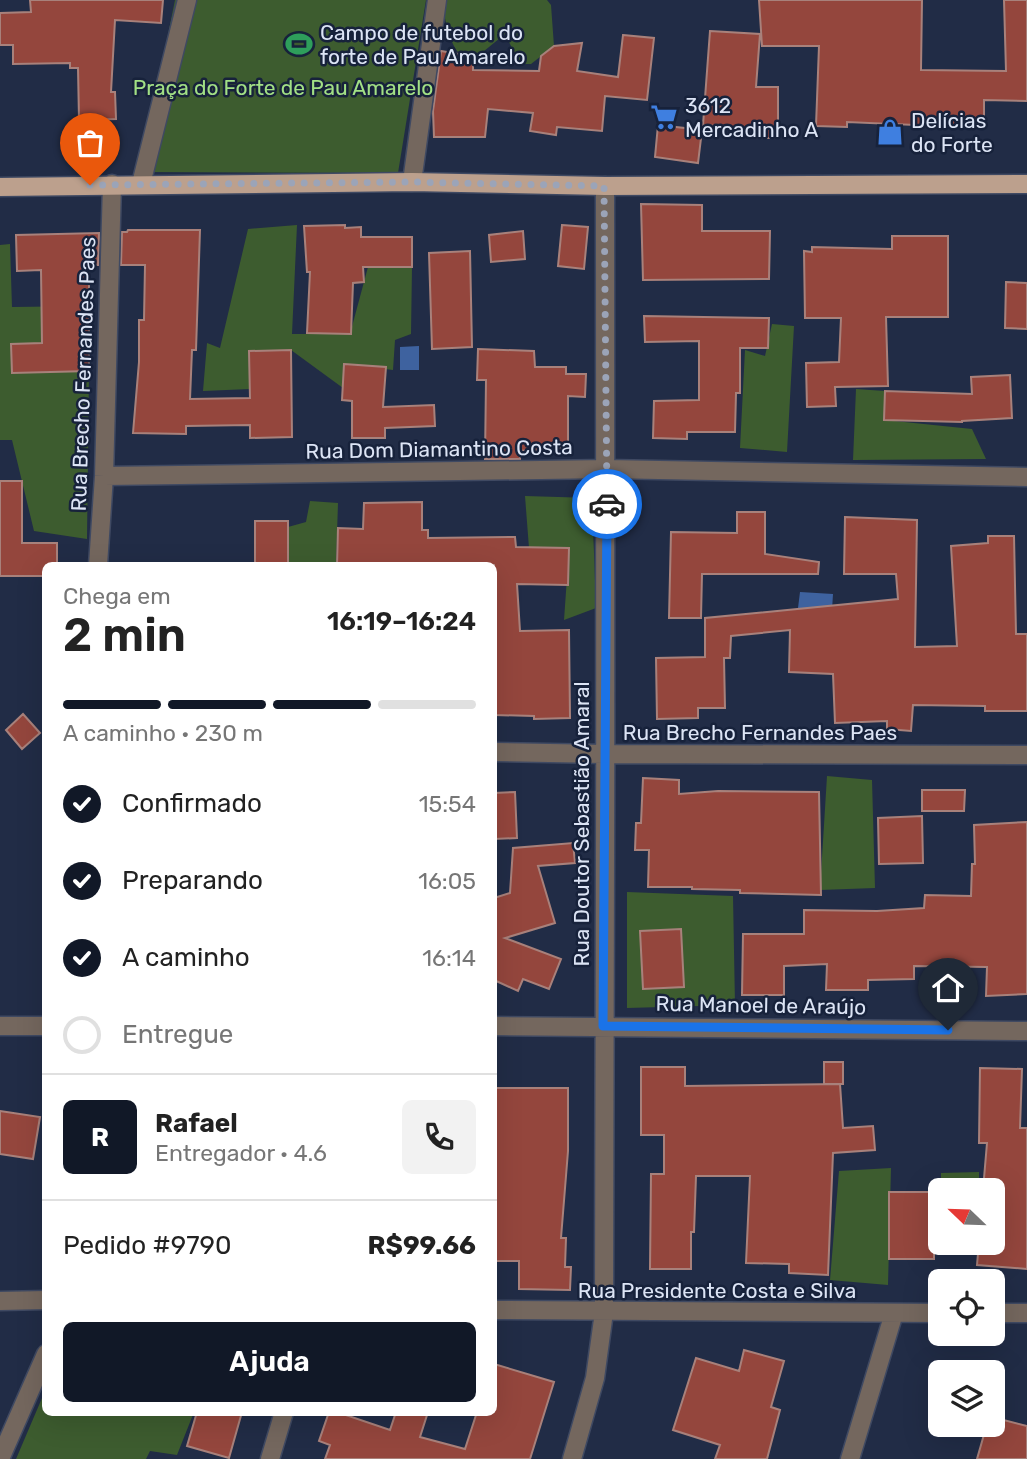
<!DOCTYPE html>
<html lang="pt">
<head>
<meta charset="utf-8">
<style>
  :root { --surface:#fff; --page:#f2f2f2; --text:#222; --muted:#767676; --line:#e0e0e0; --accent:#111827 }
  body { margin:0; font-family:Rubik,sans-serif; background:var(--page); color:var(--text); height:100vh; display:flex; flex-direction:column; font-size:26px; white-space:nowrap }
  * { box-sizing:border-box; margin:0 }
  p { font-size:23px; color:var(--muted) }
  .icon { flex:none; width:38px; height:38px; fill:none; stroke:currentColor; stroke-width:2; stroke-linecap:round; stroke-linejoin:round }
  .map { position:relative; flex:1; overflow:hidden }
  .drawer { position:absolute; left:42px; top:562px; width:455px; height:854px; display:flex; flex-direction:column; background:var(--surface); border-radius:10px; box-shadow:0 7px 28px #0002 }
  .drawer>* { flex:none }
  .needle { width:46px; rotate:293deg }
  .controls { position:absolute; left:928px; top:1178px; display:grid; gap:14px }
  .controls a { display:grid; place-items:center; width:77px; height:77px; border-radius:10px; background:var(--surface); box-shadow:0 7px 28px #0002; font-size:35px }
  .pin { position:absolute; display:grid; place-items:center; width:60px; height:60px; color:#fff; margin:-72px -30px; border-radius:50% 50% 50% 0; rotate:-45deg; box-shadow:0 0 7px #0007 }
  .pin .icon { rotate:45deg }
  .courier { position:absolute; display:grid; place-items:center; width:70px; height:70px; margin:-35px; border:5px solid #1a73e8; border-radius:50%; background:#fff; color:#222; box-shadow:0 2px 9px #0007 }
  .overview em { font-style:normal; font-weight:600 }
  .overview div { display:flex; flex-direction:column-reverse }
  .overview { display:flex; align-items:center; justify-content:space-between; height:119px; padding:0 21px }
  h1 { font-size:46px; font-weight:600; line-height:52px }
  .bar { display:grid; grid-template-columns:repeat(4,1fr); gap:10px 7px; align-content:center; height:84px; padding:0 21px }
  .bar i { height:9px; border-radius:5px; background:var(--line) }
  .bar .current { background:var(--accent) }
  .bar p { grid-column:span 4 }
  .line { display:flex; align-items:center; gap:18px; padding:0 21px; border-top:2px solid var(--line) }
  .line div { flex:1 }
  .round { display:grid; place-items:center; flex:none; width:74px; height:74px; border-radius:10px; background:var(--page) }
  ol { padding:0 21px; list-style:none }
  li { display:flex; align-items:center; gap:21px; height:77px }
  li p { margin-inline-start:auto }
  li .icon { padding:7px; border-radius:50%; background:var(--accent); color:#fff; stroke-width:4 }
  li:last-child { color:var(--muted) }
  li i { width:38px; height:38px; border:4px solid var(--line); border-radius:50% }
  .action { display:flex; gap:14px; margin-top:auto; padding:14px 21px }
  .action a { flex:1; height:80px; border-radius:10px; background:var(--accent); color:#fff; font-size:28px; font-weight:600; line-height:80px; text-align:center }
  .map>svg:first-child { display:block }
  .green { fill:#3d5c2f }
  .water { fill:#3e629f }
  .building { fill:#94463d; stroke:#a8817b; stroke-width:2 }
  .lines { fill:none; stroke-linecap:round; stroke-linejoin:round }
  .minor-casing { stroke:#3f4962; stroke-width:21 }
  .major-casing { stroke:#3f4962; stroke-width:21 }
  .minor { stroke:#74675e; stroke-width:18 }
  .major { stroke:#bca08d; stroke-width:18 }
  .done { stroke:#9ba4b8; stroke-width:7; stroke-dasharray:0 12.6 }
  .route { stroke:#1a73e8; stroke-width:9 }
  .labels { text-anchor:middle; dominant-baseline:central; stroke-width:5; stroke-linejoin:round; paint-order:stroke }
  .poi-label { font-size:21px; fill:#dce4f5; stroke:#17223b; text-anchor:start }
  .park-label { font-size:21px; fill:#a2e085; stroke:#17223b }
  .street-label { font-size:21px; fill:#dce4f5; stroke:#17223b }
</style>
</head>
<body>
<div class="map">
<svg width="1027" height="1459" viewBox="0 0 1027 1459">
  <rect width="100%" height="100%" fill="#212c46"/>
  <path class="green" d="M 175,0 L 426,0 L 398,173 L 140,172 Z
    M 443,0 L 547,0 L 551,5 L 554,46 L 531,64 L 520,64 L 505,34 L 473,60 C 468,58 461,56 458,52 C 450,44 442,11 443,0 Z
    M 297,225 L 292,334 L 350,334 L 368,267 L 412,267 L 411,334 L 395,340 L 393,370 L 345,364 L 343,388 L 291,350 L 250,350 L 250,389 L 203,391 L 207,343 L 220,348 L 248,229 Z
    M 10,244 L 12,307 L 90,306 L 88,342 L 11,344 L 12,373 L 89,371 L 87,539 L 34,531 L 12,440 L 0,440 L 0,245 Z
    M 772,324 L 794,326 L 787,452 L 740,448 L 745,350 L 765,356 Z
    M 856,389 L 885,391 L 885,420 L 972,429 L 986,459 L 853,460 Z
    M 525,496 L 592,498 L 596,608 L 564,620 L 569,549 L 529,548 Z
    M 310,501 L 338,503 L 336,565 L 288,565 L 288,527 L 306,522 Z
    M 827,776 L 872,780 L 875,888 L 820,890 Z
    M 627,892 L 733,896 L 735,1005 L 627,1008 Z
    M 891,1168 L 888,1285 L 830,1280 L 839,1171 Z
    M 979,1172 L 979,1190 L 941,1190 L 941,1173 Z
    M 940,1243 L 978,1243 L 978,1255 L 940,1254 Z
    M 45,1391 L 46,1412 L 194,1412 L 177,1455 L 150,1451 L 146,1459 L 16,1459 Z"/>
  <path class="water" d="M 419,346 L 419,370 L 400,370 L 400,347 Z
    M 800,592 L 833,594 L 832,610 L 798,608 Z"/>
  <path class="building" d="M 30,0 L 163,0 L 161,23 L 115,20 L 111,92 L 115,92 L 116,119 L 79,120 L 78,68 L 70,68 L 70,63 L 13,64 L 13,45 L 0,45 L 0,13 L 31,12 Z
    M 759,0 L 922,0 L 921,70 L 1006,71 L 1004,0 L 1027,0 L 1027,101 L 984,100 L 984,128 L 847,122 L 847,127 L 816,126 L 819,46 L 762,46 Z
    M 710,31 L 760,34 L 756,87 L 778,87 L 778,138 L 754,138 L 754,129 L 703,125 Z
    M 623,35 L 654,38 L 647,100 L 605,96 L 602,131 L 557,127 L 556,135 L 530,131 L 533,113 L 488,109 L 485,137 L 434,137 L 433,111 L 441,51 L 459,54 L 459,62 L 473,60 L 473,70 L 539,71 L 541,56 L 554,46 L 582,43 L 577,71 L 618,77 Z
    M 658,125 L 702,130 L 698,163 L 655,157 Z
    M 641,204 L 702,205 L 702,231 L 770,231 L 769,279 L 643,280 Z
    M 345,225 L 345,228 L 361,227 L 361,237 L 412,237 L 412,267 L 363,267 L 364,282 L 353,283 L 351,334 L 307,333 L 310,272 L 307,272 L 304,226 Z
    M 562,225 L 588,227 L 584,269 L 558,266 Z
    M 128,230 L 200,230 L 196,350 L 192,350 L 190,399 L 250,398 L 249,351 L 291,350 L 292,437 L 250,438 L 250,425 L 186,426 L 186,434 L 133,433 L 139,362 L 139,320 L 144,320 L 145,265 L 121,265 L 122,232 L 127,232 Z
    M 523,231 L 525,259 L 491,262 L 489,235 Z
    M 99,233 L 98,265 L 91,265 L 91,269 L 89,270 L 89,371 L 12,373 L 11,344 L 42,343 L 41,270 L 17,271 L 16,235 Z
    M 892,236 L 948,236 L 948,317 L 886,317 L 888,386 L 835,387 L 836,406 L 807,407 L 806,363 L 839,362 L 841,318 L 805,318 L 804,251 L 812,252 L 812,247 L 892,249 Z
    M 470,251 L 472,347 L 432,349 L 429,253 Z
    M 1006,282 L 1027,283 L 1027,329 L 1005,328 Z
    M 644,316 L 769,318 L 768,348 L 740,348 L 740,393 L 736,393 L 735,432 L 687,432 L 687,439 L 653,438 L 654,401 L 699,400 L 699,341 L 645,342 Z
    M 478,349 L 534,351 L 535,367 L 566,367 L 566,374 L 586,374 L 585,397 L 568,396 L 568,447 L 520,451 L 520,459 L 485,459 L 486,380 L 477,380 Z
    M 344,364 L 386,367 L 383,407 L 434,405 L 435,426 L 385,428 L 385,438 L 352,438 L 352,401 L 342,400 Z
    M 1010,375 L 1012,418 L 962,421 L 962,422 L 884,420 L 885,391 L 972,394 L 971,377 Z
    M 0,481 L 22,481 L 22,543 L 57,543 L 57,565 L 46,565 L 46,576 L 0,576 Z
    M 422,502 L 422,530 L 428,530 L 428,538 L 515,537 L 516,547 L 569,548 L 568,585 L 517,584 L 520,631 L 569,630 L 570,718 L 534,719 L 534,716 L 494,715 L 494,565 L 337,565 L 338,528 L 363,529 L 364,503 Z
    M 737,512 L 765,512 L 765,554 L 819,562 L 818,574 L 702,574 L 701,618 L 669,618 L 671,532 L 737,533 Z
    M 845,517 L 917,520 L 915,647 L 957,646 L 951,546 L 988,543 L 988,536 L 1014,536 L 1016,634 L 1027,634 L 1027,711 L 985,711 L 985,706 L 913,705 L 911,731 L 887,729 L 887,721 L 835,723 L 833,674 L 789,672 L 790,630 L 731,636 L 730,658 L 724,658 L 725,708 L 698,708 L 698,718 L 657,719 L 656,658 L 705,657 L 705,618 L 898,599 L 896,574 L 844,574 Z
    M 255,521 L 288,521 L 288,565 L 255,565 Z
    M 23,714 L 40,733 L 22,749 L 6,730 Z
    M 643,778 L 679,780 L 679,794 L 718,791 L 819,792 L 821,895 L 740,893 L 740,890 L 692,889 L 692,887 L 648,887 L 649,850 L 635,850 L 636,823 L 641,823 Z
    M 922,790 L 965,790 L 964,811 L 922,811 Z
    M 515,792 L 517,838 L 494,839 L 494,793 Z
    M 922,816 L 923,863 L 879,864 L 878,818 Z
    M 1027,822 L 1027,994 L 986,996 L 987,967 L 914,966 L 914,979 L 868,980 L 868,990 L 826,990 L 827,964 L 784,966 L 784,995 L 742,995 L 743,934 L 804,934 L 804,910 L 877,911 L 924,908 L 925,895 L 971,896 L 972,864 L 975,864 L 974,825 Z
    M 573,843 L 575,863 L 538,866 L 555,923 L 505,938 L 561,959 L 549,989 L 523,979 L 518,991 L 494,980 L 494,898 L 510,893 L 513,848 Z
    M 681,929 L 684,987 L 643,989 L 640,931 Z
    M 824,1062 L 843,1062 L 843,1084 L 824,1084 Z
    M 641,1067 L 685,1067 L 685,1086 L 840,1084 L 843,1128 L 873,1126 L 875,1150 L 833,1153 L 828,1275 L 789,1273 L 789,1264 L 746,1263 L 750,1176 L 696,1176 L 694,1232 L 691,1232 L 691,1269 L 650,1269 L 651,1174 L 664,1174 L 664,1135 L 641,1135 Z
    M 980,1068 L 1022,1069 L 1020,1128 L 1027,1128 L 1027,1269 L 977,1265 L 979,1242 L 992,1242 L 992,1190 L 983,1190 L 987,1143 L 979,1143 Z
    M 494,1088 L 568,1088 L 568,1151 L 561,1238 L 566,1238 L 565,1267 L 571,1267 L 570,1290 L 519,1289 L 519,1261 L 494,1261 Z
    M 0,1111 L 40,1117 L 33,1159 L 0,1154 Z
    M 889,1192 L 934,1192 L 934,1259 L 889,1259 Z
    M 744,1350 L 784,1361 L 771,1407 L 780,1410 L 767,1459 L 715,1459 L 720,1445 L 673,1430 L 696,1358 L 739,1371 Z
    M 494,1364 L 554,1382 L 530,1459 L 325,1459 L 330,1445 L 319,1441 L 329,1412 L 337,1412 L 390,1430 L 396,1412 L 428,1412 L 420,1437 L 465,1449 L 477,1412 L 494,1412 Z
    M 197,1412 L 242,1412 L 229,1458 L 187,1446 Z
    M 992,1417 L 1027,1426 L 1027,1459 L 977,1459 L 987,1424 L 992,1424 Z"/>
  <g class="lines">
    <g class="minor-casing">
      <path id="minor" d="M 412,182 L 437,0
        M 141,184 L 187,0
        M 104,476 L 607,469 L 1027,477
        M 98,565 L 104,476 L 112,184
        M 494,752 L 604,754 L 1027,755
        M 0,1026 L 46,1026
        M 494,1026 L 1027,1031
        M 0,1301 L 46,1300
        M 494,1310 L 940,1313
        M 992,1313 L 1027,1313
        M 0,1459 L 46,1354
        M 270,1459 L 284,1412
        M 572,1459 L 595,1378 L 604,1312 C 603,937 608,561 605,186
        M 850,1459 L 894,1313"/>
    </g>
    <g class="major-casing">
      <path id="major" d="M 0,187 L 412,182 L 605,186 L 1027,184"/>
    </g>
    <use href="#minor" class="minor"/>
    <use href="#major" class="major"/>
  </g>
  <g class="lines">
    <path class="done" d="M 90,185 L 412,182 L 604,186 L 607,504"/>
    <path class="route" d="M 607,504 L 603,1026 L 948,1030"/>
  </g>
  <defs>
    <g id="stadium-bare" transform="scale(2.1)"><path d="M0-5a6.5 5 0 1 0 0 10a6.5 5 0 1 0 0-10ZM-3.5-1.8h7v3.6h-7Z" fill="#2e9e5b" stroke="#17223b" stroke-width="2.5" paint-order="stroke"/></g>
    <g id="supermarket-bare" transform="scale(2.1)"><path d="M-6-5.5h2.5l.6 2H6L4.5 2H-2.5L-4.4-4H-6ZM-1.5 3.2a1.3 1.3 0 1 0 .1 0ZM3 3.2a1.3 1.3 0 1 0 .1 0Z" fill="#3f7fe0" stroke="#17223b" stroke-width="2.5" paint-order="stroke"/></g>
    <g id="shop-bare" transform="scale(2.1)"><path d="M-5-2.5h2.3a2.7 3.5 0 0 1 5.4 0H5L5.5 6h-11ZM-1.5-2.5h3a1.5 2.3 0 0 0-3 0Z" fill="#3f7fe0" stroke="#17223b" stroke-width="2.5" paint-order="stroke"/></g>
  </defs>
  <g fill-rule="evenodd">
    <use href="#stadium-bare" x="299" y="44"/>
    <use href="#supermarket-bare" x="664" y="117"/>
    <use href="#shop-bare" x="890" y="132"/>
  </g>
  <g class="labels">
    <g class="poi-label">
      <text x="320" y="32">Campo de futebol do<tspan x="320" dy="24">forte de Pau Amarelo</tspan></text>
      <text x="685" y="105">3612<tspan x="685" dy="24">Mercadinho A</tspan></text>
      <text x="911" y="120">Delícias<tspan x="911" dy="24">do Forte</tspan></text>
    </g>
    <g class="park-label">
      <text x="283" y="87">Praça do Forte de Pau Amarelo</text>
    </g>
    <g class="street-label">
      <text transform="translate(83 374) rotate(-88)">Rua Brecho Fernandes Paes</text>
      <text transform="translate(439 449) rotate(-1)">Rua Dom Diamantino Costa</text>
      <text x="760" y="732">Rua Brecho Fernandes Paes</text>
      <text transform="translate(581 824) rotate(-90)">Rua Doutor Sebastião Amaral</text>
      <text transform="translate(761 1005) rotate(1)">Rua Manoel de Araújo</text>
      <text x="717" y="1290">Rua Presidente Costa e Silva</text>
    </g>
  </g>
</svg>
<div class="controls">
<a><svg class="needle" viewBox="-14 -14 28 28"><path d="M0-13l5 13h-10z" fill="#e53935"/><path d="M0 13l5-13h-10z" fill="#767676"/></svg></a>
<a><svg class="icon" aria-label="locate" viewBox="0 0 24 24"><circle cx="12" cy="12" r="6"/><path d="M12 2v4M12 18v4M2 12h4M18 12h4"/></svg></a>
<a><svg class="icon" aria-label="layers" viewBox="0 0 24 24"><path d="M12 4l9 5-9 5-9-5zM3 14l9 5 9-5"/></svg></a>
</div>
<div class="pin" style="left:90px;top:185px;background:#ea580c"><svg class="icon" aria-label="bag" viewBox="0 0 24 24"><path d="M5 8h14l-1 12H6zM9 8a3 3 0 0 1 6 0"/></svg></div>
<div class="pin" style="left:948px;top:1030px;background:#1f2937"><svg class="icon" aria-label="home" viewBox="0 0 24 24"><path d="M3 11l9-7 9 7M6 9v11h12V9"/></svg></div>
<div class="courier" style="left:607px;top:504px"><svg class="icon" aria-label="car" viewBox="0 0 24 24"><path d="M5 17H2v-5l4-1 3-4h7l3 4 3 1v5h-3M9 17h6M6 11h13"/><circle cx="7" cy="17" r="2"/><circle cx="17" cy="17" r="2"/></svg></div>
<section class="drawer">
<div class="overview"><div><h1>2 min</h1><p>Chega em</p></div><em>16:19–16:24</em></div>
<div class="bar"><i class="current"></i><i class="current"></i><i class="current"></i><i></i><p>A caminho · 230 m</p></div>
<ol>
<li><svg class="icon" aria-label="check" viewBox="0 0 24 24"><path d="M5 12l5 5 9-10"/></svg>Confirmado<p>15:54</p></li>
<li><svg class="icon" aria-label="check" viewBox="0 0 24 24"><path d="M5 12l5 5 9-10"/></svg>Preparando<p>16:05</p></li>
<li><svg class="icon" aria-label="check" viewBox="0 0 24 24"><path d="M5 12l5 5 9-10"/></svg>A caminho<p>16:14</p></li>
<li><i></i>Entregue</li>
</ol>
<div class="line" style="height:126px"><b class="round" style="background:var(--accent);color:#fff">R</b><div><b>Rafael</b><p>Entregador · 4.6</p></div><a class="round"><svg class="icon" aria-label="phone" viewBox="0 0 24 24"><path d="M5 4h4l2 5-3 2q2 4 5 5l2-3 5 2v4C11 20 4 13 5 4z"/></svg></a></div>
<div class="line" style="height:91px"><div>Pedido #9790</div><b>R$99.66</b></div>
<div class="action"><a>Ajuda</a></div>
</section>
</div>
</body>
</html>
